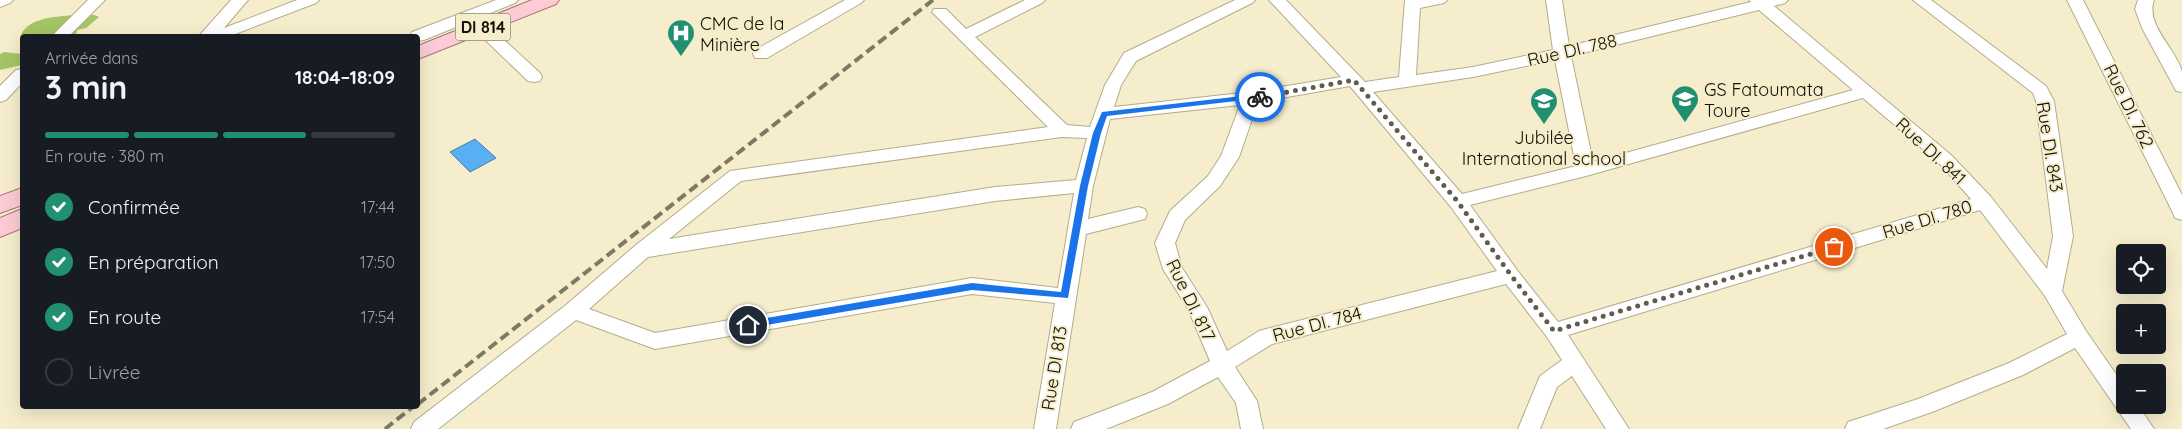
<!DOCTYPE html>
<html lang="fr">
<head>
<meta charset="utf-8">
<style>
  :root { --surface:#171b24; --page:#20242c; --text:#f1f3f6; --muted:#9ea1a6; --line:#363941; --accent:#209071 }
  body { margin:0; font-family:Quicksand,sans-serif; background:var(--page); color:var(--text); height:100vh; display:flex; flex-direction:column; font-size:19px; white-space:nowrap }
  * { box-sizing:border-box; margin:0 }
  p { font-size:16px; color:var(--muted) }
  .icon { flex:none; width:28px; height:28px; fill:none; stroke:currentColor; stroke-width:2; stroke-linecap:round; stroke-linejoin:round }
  .map { position:relative; flex:1; overflow:hidden }
  .details { position:absolute; left:20px; top:34px; width:400px; height:375px; display:flex; flex-direction:column; background:var(--surface); border-radius:5px; box-shadow:0 5px 20px #0002 }
  .details>* { flex:none }
  .buttons { position:absolute; left:2116px; top:244px; display:grid; gap:10px }
  .buttons a { display:grid; place-items:center; width:50px; height:50px; border-radius:5px; background:var(--surface); box-shadow:0 5px 20px #0002; font-size:25px }
  .pin { position:absolute; display:grid; place-items:center; width:42px; height:42px; color:#fff; margin:-21px; border:2px solid #fff; border-radius:50%; box-shadow:0 1px 5px #0007 }
  .courier { position:absolute; display:grid; place-items:center; width:50px; height:50px; margin:-25px; border:4px solid #1a73e8; border-radius:50%; background:#fff; color:#222; box-shadow:0 1px 6px #0007 }
  .overview em { font-style:normal; font-weight:700 }
  .overview div { display:flex; flex-direction:column-reverse }
  .overview { display:flex; align-items:center; justify-content:space-between; height:85px; padding:0 25px }
  h1 { font-size:32px; font-weight:700; line-height:38px }
  .bar { display:grid; grid-template-columns:repeat(4,1fr); gap:8px 5px; align-content:center; height:60px; padding:0 25px }
  .bar i { height:6px; border-radius:4px; background:var(--line) }
  .bar .selected { background:var(--accent) }
  .bar p { grid-column:span 4 }
  ol { padding:0 25px; list-style:none }
  li { display:flex; align-items:center; gap:15px; height:55px }
  li p { margin-inline-start:auto }
  li .icon { padding:5px; border-radius:50%; background:var(--accent); color:#fff; stroke-width:4 }
  li:last-child { color:var(--muted) }
  li i { width:28px; height:28px; border:2px solid var(--line); border-radius:50% }
  .map>svg:first-child { display:block }
  .forest { fill:#a4c565 }
  .water { fill:#57b0f2; stroke:#4380ab }
  .lines { fill:none; stroke-linecap:round; stroke-linejoin:round }
  .minor-casing { stroke:#b3ac8b; stroke-width:2 }
  .major-casing { stroke:#a9737b; stroke-width:2 }
  .minor { fill:#fff; fill-rule:evenodd }
  .major { fill:#fccbd6; fill-rule:evenodd }
  .rail { stroke:#7e7963; stroke-width:4; stroke-dasharray:10 5; stroke-linecap:butt }
  .route { fill:#1a73e8 }
  .done { stroke:#625d4a; stroke-width:5; stroke-dasharray:0 9 }
  .labels { text-anchor:middle; dominant-baseline:central; stroke-width:4; stroke-linejoin:round; paint-order:stroke }
  .shield { fill:#f5edcb; stroke:#575240; stroke-width:1 }
  .shield-label { font-size:16px; font-weight:bold; fill:#131005 }
  .poi-label { font-size:18px; fill:#131005; stroke:#f5edcb; text-anchor:start }
  .street-label { font-size:18px; fill:#131005; stroke:#f5edcb }
</style>
</head>
<body>
<div class="map">
<svg width="2182" height="429" viewBox="0 0 2182 429">
  <rect width="100%" height="100%" fill="#f5edcb"/>
  <path class="forest" d="M 74,15 L 94,15 L 99,17 L 86,28 L 77,30 L 76,36 L 22,36 L 22,41 L 20,37 C 27,17 56,17 74,15 Z
    M 4,52 L 22,54 L 22,65 L 0,70 L 0,54 Z"/>
  <path class="water" d="M 475,139 L 496,158 L 470,172 L 450,152 Z"/>
  <g class="lines">
    <g class="minor-casing">
      <path id="minor" d="M 0,0 L 13,0 L 10,3 L 0,7 Z
        M 88,0 L 105,0 L 69,36 L 52,36 Z
        M 231,0 L 248,0 L 224,28 L 297,0 L 319,0 L 316,3 L 230,36 L 199,36 Z
        M 496,0 L 518,0 L 515,3 L 424,40 L 418,41 L 418,36 L 410,36 L 412,32 Z
        M 845,0 L 864,0 L 861,3 L 767,58 L 755,58 L 753,54 L 755,50 Z
        M 1025,0 L 1045,0 L 1042,3 L 975,37 L 1067,125 L 1090,127 L 1105,85 L 1124,53 L 1235,0 L 1255,0 L 1252,3 L 1136,61 L 1121,85 L 1114,107 L 1251,92 L 1341,77 L 1269,0 L 1286,0 L 1365,82 L 1399,77 L 1405,0 L 1447,0 L 1444,3 L 1420,8 L 1416,75 L 1473,67 L 1553,50 L 1546,0 L 1562,0 L 1569,46 L 1751,2 L 1749,0 L 1788,0 L 1785,3 L 1774,6 L 1951,155 L 1991,197 L 2047,269 L 2053,236 L 2036,101 L 2033,93 L 1913,0 L 1931,0 L 2046,86 L 2054,101 L 2073,236 L 2062,291 L 2086,331 L 2125,387 L 2125,405 L 2138,405 L 2154,429 L 2131,429 L 2075,348 L 2023,375 L 1932,412 L 1883,429 L 1845,429 L 1848,422 L 1918,399 L 2009,363 L 2067,334 L 2045,296 L 1980,210 L 1568,335 L 1629,429 L 1606,429 L 1572,376 L 1557,387 L 1540,429 L 1518,429 L 1540,376 L 1562,360 L 1547,337 L 1506,284 L 1272,344 L 1235,367 L 1257,401 L 1263,429 L 1241,429 L 1236,403 L 1218,377 L 1168,404 L 1106,429 L 1071,429 L 1074,422 L 1152,392 L 1210,361 L 1188,309 L 1163,269 L 1155,243 L 1170,211 L 1208,176 L 1221,156 L 1240,105 L 1110,119 L 1093,186 L 1088,219 L 1138,207 L 1145,209 L 1147,214 L 1145,219 L 1086,234 L 1056,429 L 1034,429 L 1055,303 L 972,294 L 655,349 L 576,320 L 438,429 L 411,429 L 414,422 L 566,305 L 636,245 L 730,171 L 1048,127 L 932,12 L 934,9 L 946,9 L 966,29 ZM 1759,10 L 1853,90 L 1593,162 L 1571,56 ZM 1555,60 L 1576,166 L 1462,194 L 1373,92 L 1473,77 ZM 1350,86 L 1451,207 L 1497,271 L 1266,329 L 1259,331 L 1227,351 L 1207,307 L 1182,268 L 1175,243 L 1185,220 L 1220,186 L 1239,157 L 1258,102 ZM 1863,98 L 1939,163 L 1971,199 L 1558,322 L 1517,270 L 1470,205 L 1586,176 ZM 1062,137 L 1087,138 L 1076,180 L 995,187 L 669,239 L 741,181 ZM 1074,193 L 1058,288 L 972,278 L 655,333 L 589,309 L 648,257 L 995,201 Z
        M 2067,0 L 2083,0 L 2182,195 L 2182,220 L 2175,218 L 2173,213 Z
        M 2138,0 L 2154,0 C 2145,26 2177,49 2182,72 C 2182,78 2182,86 2182,92 L 2176,91 L 2174,87 L 2142,28 L 2135,9 Z
        M 484,25 L 490,27 L 540,73 L 542,77 L 540,81 L 534,82 L 528,81 L 478,33 L 476,30 L 478,27 Z
        M 22,69 L 22,83 L 6,100 L 0,102 L 0,86 L 16,70 Z"/>
    </g>
    <g class="major-casing">
      <path id="major" d="M 532,0 L 559,0 L 556,4 L 418,59 L 418,46 Z
        M 22,188 L 22,205 L 0,213 L 0,196 Z
        M 22,209 L 22,228 L 0,237 L 0,218 Z"/>
    </g>
    <use href="#minor" class="minor"/>
    <use href="#major" class="major"/>
    <path class="rail" d="M 418,404 L 933,0
      M 385,429 L 414,406"/>
  </g>
  <path class="route" d="M 1260,94 L 1263,97 L 1262,98 L 1107,116 L 1101,133 L 1088,186 L 1068,298 L 972,290 L 748,328 L 744,325 L 748,321 L 972,283 L 1061,292 L 1080,186 L 1093,133 L 1102,112 Z"/>
  <g class="lines">
    <path class="done" d="M 1260,97 L 1354,80 L 1458,202 L 1510,274 L 1554,331 L 1834,247"/>
  </g>
  <defs>
    <g id="hospital-pin" transform="scale(1.4375)"><path d="M0 17L-7.5 6A9.5 9.5 0 1 1 7.5 6Z" fill="#209071" stroke="#f5edcb"/><path d="M-5-5h3v3.5h4V-5h3V5h-3V1.5h-4V5h-3Z" fill="#fff"/></g>
    <g id="school-pin" transform="scale(1.4375)"><path d="M0 17L-7.5 6A9.5 9.5 0 1 1 7.5 6Z" fill="#209071" stroke="#f5edcb"/><path d="M0-5L7-2L0 1L-7-2ZM-4 1L0 2.5L4 1V4Q0 6-4 4Z" fill="#fff"/></g>
  </defs>
  <g fill-rule="evenodd">
    <use href="#hospital-pin" x="681" y="33"/>
    <use href="#school-pin" x="1685" y="99"/>
    <use href="#school-pin" x="1544" y="101"/>
  </g>
  <g class="labels">
    <rect class="shield" x="455.5" y="13.5" width="55" height="27" rx="4"/>
    <g class="shield-label">
      <text x="483" y="27">DI 814</text>
    </g>
    <g class="poi-label">
      <text x="700" y="23">CMC de la<tspan x="700" dy="21">Minière</tspan></text>
      <text x="1704" y="89">GS Fatoumata<tspan x="1704" dy="21">Toure</tspan></text>
      <text x="1544" y="137" text-anchor="middle">Jubilée<tspan x="1544" dy="21">International school</tspan></text>
    </g>
    <g class="street-label">
      <text transform="translate(1572 50) rotate(-13)">Rue DI. 788</text>
      <text transform="translate(2129 106) rotate(64)">Rue DI. 762</text>
      <text transform="translate(2050 147) rotate(81)">Rue DI. 843</text>
      <text transform="translate(1931 151) rotate(43)">Rue DI. 841</text>
      <text transform="translate(1927 219) rotate(-17)">Rue DI. 780</text>
      <text transform="translate(1191 300) rotate(64)">Rue DI. 817</text>
      <text transform="translate(1317 324) rotate(-15)">Rue DI. 784</text>
      <text transform="translate(1054 368) rotate(-81)">Rue DI 813</text>
    </g>
  </g>
</svg>
<div class="buttons">
<a><svg class="icon" aria-label="locate" viewBox="0 0 24 24"><circle cx="12" cy="12" r="6"/><path d="M12 2v4M12 18v4M2 12h4M18 12h4"/></svg></a>
<a>+</a>
<a>−</a>
</div>
<div class="pin" style="left:1834px;top:247px;background:#ea580c"><svg class="icon" aria-label="bag" viewBox="0 0 24 24"><path d="M5 8h14l-1 12H6zM9 8a3 3 0 0 1 6 0"/></svg></div>
<div class="pin" style="left:748px;top:325px;background:#1f2937"><svg class="icon" aria-label="home" viewBox="0 0 24 24"><path d="M3 11l9-7 9 7M6 9v11h12V9"/></svg></div>
<div class="courier" style="left:1260px;top:97px"><svg class="icon" aria-label="bike" viewBox="0 0 24 24"><circle cx="6" cy="16" r="4"/><circle cx="18" cy="16" r="4"/><path d="M6 16l4-8h5l3 8M10 8l3 8H6M13 5h3"/></svg></div>
<section class="details">
<div class="overview"><div><h1>3 min</h1><p>Arrivée dans</p></div><em>18:04–18:09</em></div>
<div class="bar"><i class="selected"></i><i class="selected"></i><i class="selected"></i><i></i><p>En route · 380 m</p></div>
<ol>
<li><svg class="icon" aria-label="check" viewBox="0 0 24 24"><path d="M5 12l5 5 9-10"/></svg>Confirmée<p>17:44</p></li>
<li><svg class="icon" aria-label="check" viewBox="0 0 24 24"><path d="M5 12l5 5 9-10"/></svg>En préparation<p>17:50</p></li>
<li><svg class="icon" aria-label="check" viewBox="0 0 24 24"><path d="M5 12l5 5 9-10"/></svg>En route<p>17:54</p></li>
<li><i></i>Livrée</li>
</ol>
</section>
</div>
</body>
</html>
